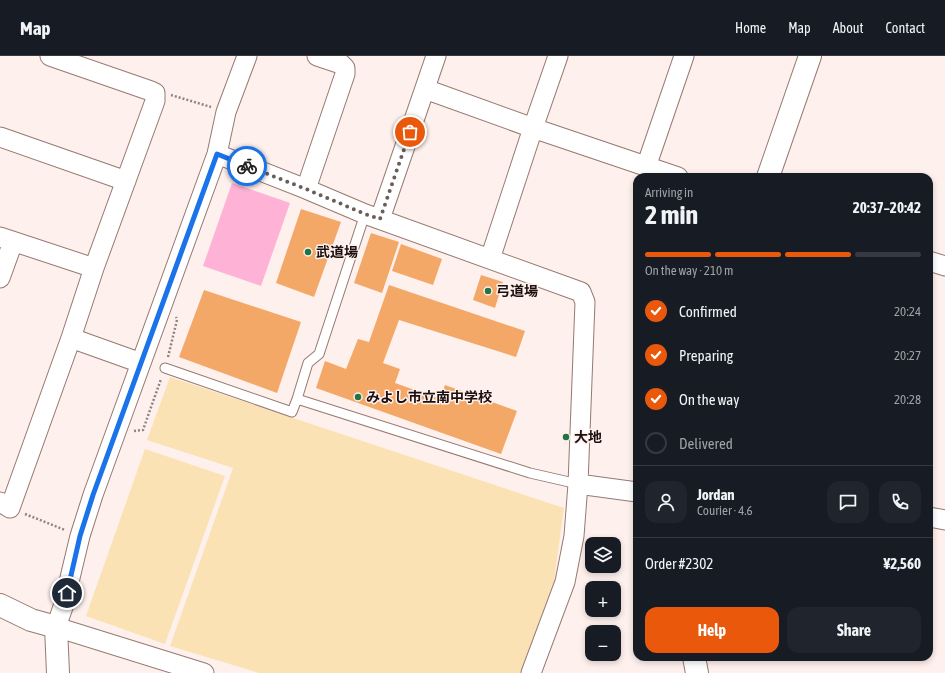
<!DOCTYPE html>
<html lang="en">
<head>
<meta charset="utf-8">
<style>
  :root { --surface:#171b24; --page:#20242c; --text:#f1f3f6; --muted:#9ea1a6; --line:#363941; --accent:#ea580c }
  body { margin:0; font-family:"Asap Condensed","Noto Sans JP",sans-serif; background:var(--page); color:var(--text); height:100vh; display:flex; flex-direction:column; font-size:15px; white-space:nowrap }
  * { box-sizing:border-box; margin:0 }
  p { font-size:13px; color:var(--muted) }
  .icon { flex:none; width:22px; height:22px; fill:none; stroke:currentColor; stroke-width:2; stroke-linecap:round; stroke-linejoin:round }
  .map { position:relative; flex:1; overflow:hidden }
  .details { position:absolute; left:633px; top:117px; width:300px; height:488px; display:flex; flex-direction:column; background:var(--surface); border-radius:12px; box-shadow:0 2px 6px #0003 }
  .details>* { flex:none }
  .controls { position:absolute; left:585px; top:481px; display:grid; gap:8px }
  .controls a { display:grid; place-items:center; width:36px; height:36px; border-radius:8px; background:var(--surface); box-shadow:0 2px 6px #0003; font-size:20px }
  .pin { position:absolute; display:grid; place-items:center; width:34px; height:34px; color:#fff; margin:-17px; border:2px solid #fff; border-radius:50%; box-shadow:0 1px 4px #0007 }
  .courier { position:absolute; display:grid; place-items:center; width:40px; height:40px; margin:-20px; border:3px solid #1a73e8; border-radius:50%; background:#fff; color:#222; box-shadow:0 1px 5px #0007 }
  .headline em { font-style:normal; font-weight:700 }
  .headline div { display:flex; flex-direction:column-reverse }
  .headline { display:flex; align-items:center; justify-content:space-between; height:68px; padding:0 12px }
  h1 { font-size:26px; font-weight:700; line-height:30px }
  .bar { display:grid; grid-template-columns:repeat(4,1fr); gap:6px 4px; align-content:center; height:48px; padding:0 12px }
  .bar i { height:5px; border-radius:3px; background:var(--line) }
  .bar .current { background:var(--accent) }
  .bar p { grid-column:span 4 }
  .line { display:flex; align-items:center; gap:10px; padding:0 12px; border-top:1px solid var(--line) }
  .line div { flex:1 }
  .round { display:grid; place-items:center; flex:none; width:42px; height:42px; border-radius:12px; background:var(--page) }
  ol { padding:0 12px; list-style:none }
  li { display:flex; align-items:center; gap:12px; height:44px }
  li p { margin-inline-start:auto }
  li .icon { padding:4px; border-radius:50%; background:var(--accent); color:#fff; stroke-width:4 }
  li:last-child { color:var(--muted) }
  li i { width:22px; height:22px; border:2px solid var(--line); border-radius:50% }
  .primary-button { display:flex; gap:8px; margin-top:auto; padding:8px 12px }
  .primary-button a { flex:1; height:46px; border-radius:12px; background:var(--accent); color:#fff; font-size:16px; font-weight:700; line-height:46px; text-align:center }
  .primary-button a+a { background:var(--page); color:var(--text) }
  header { display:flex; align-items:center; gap:24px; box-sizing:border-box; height:56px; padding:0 20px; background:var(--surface); border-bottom:1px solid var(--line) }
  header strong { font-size:19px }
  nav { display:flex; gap:22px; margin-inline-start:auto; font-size:14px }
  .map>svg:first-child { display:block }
  .green { fill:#fae2b4 }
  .water { fill:#feb3d6 }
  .building { fill:#f3a867 }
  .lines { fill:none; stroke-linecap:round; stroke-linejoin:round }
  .service-casing { stroke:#977971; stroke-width:11 }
  .minor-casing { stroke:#977971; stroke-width:21 }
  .tertiary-casing { stroke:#977971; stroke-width:24 }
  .path { stroke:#908480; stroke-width:2.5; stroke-dasharray:2 2; stroke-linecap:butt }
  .service { stroke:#fff; stroke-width:9 }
  .minor { stroke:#fff; stroke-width:19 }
  .tertiary { stroke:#fff; stroke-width:22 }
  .done { stroke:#6a5e5b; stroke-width:4; stroke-dasharray:0 7.2 }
  .route { stroke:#1a73e8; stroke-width:5 }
  .poi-dot { fill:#237445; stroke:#fef0ec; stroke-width:1.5 }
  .labels { text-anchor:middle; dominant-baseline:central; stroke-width:3; stroke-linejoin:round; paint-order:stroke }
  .poi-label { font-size:14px; font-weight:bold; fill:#1b100d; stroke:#fef0ec; text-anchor:start }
</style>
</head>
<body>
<header>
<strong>Map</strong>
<nav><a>Home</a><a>Map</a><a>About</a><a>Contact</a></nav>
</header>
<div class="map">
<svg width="945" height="617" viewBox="0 0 945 617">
  <rect width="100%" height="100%" fill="#fef0ec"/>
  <path class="green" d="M 170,321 L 564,452 L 554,525 L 520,617 L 259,617 L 170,590 L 233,412 L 147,384 Z
    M 145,393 L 225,420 L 165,588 L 86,560 Z"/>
  <path class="water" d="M 232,127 L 290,147 L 261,230 L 203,210 Z"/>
  <path class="building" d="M 301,153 L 341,166 L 314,241 L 276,227 Z
    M 371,177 L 399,186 L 382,237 L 354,227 Z
    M 401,188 L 442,203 L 433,229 L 392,215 Z
    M 481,219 L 503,226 L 495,252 L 473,244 Z
    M 389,229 L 525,275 L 516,301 L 399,264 L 383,307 L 400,313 L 395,327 L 440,343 L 445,329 L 517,355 L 501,398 L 316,332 L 325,305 L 346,313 L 358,283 L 369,286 Z
    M 204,234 L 301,266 L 277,337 L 179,301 Z"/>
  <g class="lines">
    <g class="service-casing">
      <path id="service" d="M 165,312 L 292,356 L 297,343 L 530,417 L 578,428
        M 297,343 L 308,307 L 319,298 L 365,158"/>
    </g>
    <g class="minor-casing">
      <path id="minor" d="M 425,33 L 533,72 L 678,121
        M 0,81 L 126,125
        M 217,98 L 226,56 L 247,0
        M 646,111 L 684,0
        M 306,133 L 345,18 L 345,12 L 341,8 L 317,0
        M 380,163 L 436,0
        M 0,181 L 94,212
        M 490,203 L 533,72 L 558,0
        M 929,205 L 945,210
        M 0,222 L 13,186
        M 71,282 L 141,307
        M 578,428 L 637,436
        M 0,446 L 10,452 L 71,282 L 94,212 L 155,45 L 155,37 L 151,35 L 50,0
        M 929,461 L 945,464
        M 204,617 L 56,571 L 63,551 L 80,480 L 93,439 L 217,98 L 306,133 L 365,158 L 581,236 L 585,246 L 578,428 L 574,480 L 565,526 L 531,617"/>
    </g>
    <g class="tertiary-casing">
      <path id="tertiary" d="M 768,121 L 810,0
        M 0,549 L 31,564 L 56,571 L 58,617
        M 694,601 L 697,617"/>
    </g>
    <path class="path" d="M 171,39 L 211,51
      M 168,301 L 177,264 L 176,261
      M 134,375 L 143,374 L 161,323
      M 25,458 L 65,474"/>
    <use href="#service" class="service"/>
    <use href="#minor" class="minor"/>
    <use href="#tertiary" class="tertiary"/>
  </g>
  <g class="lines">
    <path class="done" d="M 247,110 L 306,133 L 365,158 L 380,163 L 410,76"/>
    <path class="route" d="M 67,537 L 80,480 L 93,439 L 217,98 L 247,110"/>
  </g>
  <g class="poi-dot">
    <circle cx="308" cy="196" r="4"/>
    <circle cx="488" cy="235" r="4"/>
    <circle cx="358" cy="341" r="4"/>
    <circle cx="566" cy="381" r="4"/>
  </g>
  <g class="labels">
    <g class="poi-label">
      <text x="316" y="196">武道場</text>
      <text x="496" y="235">弓道場</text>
      <text x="366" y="341">みよし市立南中学校</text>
      <text x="574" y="381">大地</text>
    </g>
  </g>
</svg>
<div class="controls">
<a><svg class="icon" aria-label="layers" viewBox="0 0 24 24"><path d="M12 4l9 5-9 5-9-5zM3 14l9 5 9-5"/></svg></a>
<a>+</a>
<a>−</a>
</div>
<div class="pin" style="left:410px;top:76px;background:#ea580c"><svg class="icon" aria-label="bag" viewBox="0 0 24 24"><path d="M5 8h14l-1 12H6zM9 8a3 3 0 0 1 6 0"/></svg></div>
<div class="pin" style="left:67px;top:537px;background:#1f2937"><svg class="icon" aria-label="home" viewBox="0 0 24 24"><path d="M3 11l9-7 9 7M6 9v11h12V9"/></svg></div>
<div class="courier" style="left:247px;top:110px"><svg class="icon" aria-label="bike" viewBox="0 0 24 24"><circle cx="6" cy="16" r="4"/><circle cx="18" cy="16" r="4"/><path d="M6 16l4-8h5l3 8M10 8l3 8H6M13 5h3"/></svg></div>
<section class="details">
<div class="headline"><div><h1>2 min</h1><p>Arriving in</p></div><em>20:37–20:42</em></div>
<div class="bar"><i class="current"></i><i class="current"></i><i class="current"></i><i></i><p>On the way · 210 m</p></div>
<ol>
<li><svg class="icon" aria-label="check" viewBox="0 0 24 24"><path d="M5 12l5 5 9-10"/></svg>Confirmed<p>20:24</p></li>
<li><svg class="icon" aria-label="check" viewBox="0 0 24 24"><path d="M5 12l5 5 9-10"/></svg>Preparing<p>20:27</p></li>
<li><svg class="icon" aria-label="check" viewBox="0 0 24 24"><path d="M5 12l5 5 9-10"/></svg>On the way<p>20:28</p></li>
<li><i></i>Delivered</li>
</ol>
<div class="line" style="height:72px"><a class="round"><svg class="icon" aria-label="person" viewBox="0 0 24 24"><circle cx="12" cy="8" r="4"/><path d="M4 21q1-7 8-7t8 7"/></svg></a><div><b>Jordan</b><p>Courier · 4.6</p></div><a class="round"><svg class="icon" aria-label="chat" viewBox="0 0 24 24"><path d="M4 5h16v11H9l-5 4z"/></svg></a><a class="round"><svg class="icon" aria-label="phone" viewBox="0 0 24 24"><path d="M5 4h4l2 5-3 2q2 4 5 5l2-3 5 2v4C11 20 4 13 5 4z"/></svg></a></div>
<div class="line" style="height:52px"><div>Order #2302</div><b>¥2,560</b></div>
<div class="primary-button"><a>Help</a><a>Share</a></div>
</section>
</div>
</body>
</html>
